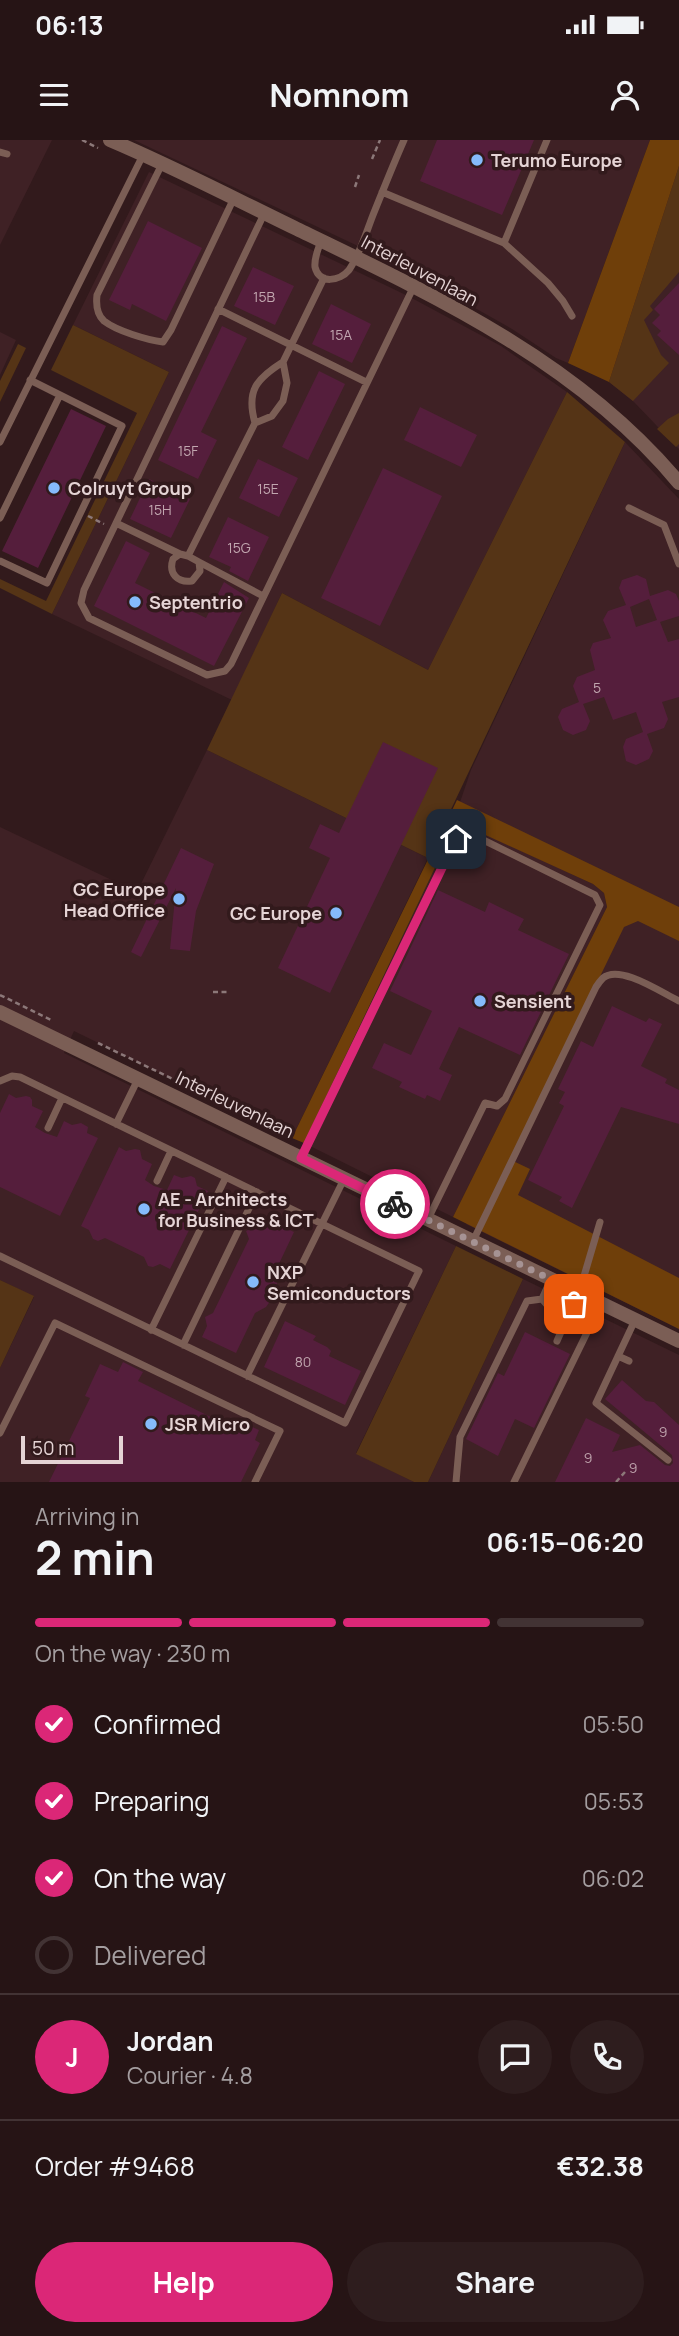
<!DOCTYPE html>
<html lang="en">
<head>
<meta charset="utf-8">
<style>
  :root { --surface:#261415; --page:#2e1d1e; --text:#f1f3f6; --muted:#a49ea0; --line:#423334; --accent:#db2777 }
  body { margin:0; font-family:Manrope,sans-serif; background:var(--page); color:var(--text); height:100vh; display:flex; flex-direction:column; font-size:26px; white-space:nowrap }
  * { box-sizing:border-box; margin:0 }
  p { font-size:23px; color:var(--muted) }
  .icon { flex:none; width:38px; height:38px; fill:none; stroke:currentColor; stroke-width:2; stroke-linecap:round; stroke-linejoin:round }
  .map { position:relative; height:1342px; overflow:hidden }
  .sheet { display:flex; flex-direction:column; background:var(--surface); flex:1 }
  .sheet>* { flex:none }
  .scale { position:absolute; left:21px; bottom:18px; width:102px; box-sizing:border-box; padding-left:7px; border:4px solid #e5d4d5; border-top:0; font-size:19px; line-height:24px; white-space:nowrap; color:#e5d4d5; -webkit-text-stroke:5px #321a1c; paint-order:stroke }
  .pin { position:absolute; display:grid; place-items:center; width:60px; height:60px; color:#fff; margin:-30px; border-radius:14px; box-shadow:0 4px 10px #0006 }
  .courier { position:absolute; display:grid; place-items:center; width:70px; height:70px; margin:-35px; border:5px solid #db2777; border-radius:50%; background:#fff; color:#222; box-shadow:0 2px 9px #0007 }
  .summary em { font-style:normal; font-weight:700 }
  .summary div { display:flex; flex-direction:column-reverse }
  .summary { display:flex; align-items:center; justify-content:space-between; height:119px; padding:0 35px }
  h1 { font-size:46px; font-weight:700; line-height:52px }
  .bar { display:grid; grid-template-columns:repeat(4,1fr); gap:10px 7px; align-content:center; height:84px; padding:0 35px }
  .bar i { height:9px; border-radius:5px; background:var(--line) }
  .bar .on { background:var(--accent) }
  .bar p { grid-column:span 4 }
  .line { display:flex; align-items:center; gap:18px; padding:0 35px; border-top:2px solid var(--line) }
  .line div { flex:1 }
  .round { display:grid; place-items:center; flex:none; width:74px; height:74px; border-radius:37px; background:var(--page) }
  ol { padding:0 35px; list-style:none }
  li { display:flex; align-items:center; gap:21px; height:77px }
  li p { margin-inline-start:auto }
  li .icon { padding:7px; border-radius:50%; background:var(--accent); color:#fff; stroke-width:4 }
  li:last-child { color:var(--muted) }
  li i { width:38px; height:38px; border:4px solid var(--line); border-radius:50% }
  .action { display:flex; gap:14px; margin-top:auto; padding:14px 35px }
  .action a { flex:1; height:80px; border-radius:42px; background:var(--accent); color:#fff; font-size:28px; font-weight:700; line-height:80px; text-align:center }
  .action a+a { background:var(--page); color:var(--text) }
  .status { display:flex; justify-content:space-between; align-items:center; height:49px; padding:0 35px; background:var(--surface); direction:ltr }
  .status svg { height:19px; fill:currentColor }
  header { display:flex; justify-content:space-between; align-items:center; height:91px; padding:0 35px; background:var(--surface); font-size:32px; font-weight:700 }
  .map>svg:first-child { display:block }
  .built { fill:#3f2125 }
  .green { fill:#553416 }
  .forest { fill:#6f3f0a }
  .building { fill:#551e3c; fill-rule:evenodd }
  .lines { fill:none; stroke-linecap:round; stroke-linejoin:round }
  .path { stroke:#8c7879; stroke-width:2.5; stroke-dasharray:5 3.5; stroke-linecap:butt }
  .service { stroke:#7b5e55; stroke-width:7 }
  .minor { stroke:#7b5e55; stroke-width:14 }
  .done { stroke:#a69394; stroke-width:7; stroke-dasharray:0 12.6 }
  .route { stroke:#db2777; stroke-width:9 }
  .poi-dot { fill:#85bbfb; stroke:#321a1c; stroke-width:2.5 }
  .labels { text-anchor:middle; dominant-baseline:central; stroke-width:7; stroke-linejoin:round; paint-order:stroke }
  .number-label { font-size:14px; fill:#c1a6af }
  .poi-label { font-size:18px; font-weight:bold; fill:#e5d4d5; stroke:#321a1c; text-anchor:start }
  .street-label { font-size:18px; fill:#e5d4d5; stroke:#321a1c }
</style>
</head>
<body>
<div class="status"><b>06:13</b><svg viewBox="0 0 49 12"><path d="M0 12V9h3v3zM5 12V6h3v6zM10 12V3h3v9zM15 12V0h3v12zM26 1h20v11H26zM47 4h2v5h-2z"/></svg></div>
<header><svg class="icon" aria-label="menu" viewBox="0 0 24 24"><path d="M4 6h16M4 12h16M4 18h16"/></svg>Nomnom<svg class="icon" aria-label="person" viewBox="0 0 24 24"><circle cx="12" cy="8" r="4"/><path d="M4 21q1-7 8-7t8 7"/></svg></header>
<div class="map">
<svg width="679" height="1342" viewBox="0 0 679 1342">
  <rect width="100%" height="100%" fill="#321a1c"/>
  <path class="built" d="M 0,0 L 52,0 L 0,105 Z
    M 134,0 L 650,0 L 568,223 L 556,218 L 512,189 L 418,136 L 360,107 Z
    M 679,26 L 679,309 L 634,262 L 609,242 Z
    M 149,32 L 408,156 L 501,206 L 567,252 L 428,530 L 282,453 L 232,560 L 52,474 L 169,232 L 73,185 Z
    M 0,192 L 16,200 L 0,235 Z
    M 625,302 L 679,359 L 679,1189 L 466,1084 L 627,754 L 457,671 L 471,630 Z
    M 207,610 L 428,718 L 292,998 L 74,891 L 64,913 L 456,1106 L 356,1313 L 414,1342 L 0,1342 L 0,1228 L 34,1157 L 0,1140 L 0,687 L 137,752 Z
    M 468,686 L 593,744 L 604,753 L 607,767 L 453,1077 L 304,1003 L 452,692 Z
    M 523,1139 L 679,1215 L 679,1342 L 428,1342 Z"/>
  <path class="green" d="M 679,26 L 679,132 L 650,166 L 653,170 L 644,180 L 661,215 L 669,223 L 633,261 L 609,242 Z
    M 73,185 L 169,232 L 52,474 L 0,448 L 0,439 L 46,461 L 137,273 L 51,230 Z
    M 18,204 L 26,208 L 0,262 L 0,241 Z
    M 567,252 L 625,302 L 428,718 L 207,610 L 282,453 L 428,530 Z
    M 679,273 L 679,304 L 676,307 L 657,289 L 668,279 Z
    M 456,1106 L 523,1139 L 428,1342 L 414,1342 L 356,1314 Z
    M 0,1140 L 34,1156 L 0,1228 Z"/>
  <path class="forest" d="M 650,0 L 679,0 L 679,26 L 609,242 L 568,223 Z
    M 457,660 L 679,767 L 679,801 L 638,781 L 624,787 L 511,1020 L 530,1029 L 518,1055 L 679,1138 L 679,1189 L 453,1077 L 607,767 L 604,753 L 593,744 L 468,687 L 452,692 L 304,1003 L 292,998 Z"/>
  <path class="building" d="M 437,0 L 534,0 L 502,75 L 420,41 Z
    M 148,81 L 202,108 L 166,181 L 132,164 L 130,170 L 109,160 Z
    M 253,127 L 294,146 L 275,185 L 234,166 Z
    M 679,143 L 679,215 L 657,195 L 661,191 L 652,183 L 660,175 L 654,169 Z
    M 331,164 L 371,184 L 352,223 L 312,204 Z
    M 222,186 L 247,198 L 201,292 L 217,300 L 198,339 L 158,320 Z
    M 319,231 L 345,244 L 308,320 L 282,307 Z
    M 420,267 L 477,295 L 461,327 L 404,300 Z
    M 71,269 L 106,286 L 38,428 L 2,411 Z
    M 258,319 L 298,338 L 279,377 L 239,358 Z
    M 383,328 L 442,356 L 380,486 L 321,458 Z
    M 149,339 L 190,359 L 171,398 L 130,379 Z
    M 228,377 L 269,397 L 248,441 L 229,431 L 231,427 L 209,417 Z
    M 126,401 L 150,413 L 135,443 L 206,478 L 224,442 L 249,458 L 214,526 L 94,466 Z
    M 637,435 L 646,439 L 650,456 L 668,450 L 676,454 L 679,461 L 679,476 L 660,482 L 668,502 L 679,499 L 679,557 L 662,562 L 668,579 L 664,588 L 647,594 L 653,611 L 649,619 L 636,625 L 626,621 L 623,607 L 626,599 L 643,592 L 636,572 L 613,580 L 604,557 L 583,564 L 590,581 L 586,590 L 573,595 L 563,590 L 558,577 L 562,569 L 579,562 L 573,546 L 577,537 L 595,530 L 590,510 L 593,503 L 611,498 L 603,480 L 608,471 L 626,465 L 619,448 L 622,440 ZM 649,459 L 657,480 L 636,487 L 630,467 Z
    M 383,602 L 438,628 L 330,853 L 278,828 L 330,718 L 309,708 L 320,684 L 339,693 Z
    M 181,708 L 214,724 L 196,771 L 190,811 L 170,809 L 176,748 L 141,817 L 131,812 Z
    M 438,750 L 485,772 L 489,762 L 524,779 L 518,790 L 569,814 L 520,915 L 459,887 L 439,929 L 452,935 L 440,961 L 427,955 L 425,959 L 399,947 L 402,942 L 372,928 L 384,903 L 411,915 L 432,871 L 390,851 Z
    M 612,866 L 646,882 L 649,878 L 662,884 L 641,926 L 667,939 L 665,943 L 679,950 L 679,984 L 621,967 L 572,1068 L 559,1061 L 562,1057 L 528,1040 L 564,966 L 559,963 L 565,952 L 558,949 L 581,901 L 593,907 Z
    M 9,954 L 16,958 L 26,956 L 30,957 L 32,960 L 32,966 L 43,971 L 35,987 L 45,993 L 57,997 L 64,981 L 72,985 L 81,983 L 88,987 L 87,993 L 98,998 L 60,1076 L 0,1047 L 0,973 Z
    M 119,1007 L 126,1011 L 135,1009 L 140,1010 L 142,1019 L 152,1024 L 145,1040 L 154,1046 L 167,1050 L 174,1035 L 182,1038 L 191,1036 L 195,1038 L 197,1046 L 208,1051 L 170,1129 L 160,1124 L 153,1127 L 148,1126 L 144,1117 L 105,1098 L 98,1101 L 93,1099 L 89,1090 L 81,1086 Z
    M 260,1076 L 294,1092 L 276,1130 L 277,1145 L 273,1157 L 266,1167 L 255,1173 L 236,1213 L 202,1197 L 207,1186 L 205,1177 L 213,1173 L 249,1099 L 246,1091 L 255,1087 Z
    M 285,1181 L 316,1196 L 313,1200 L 327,1207 L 331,1211 L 329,1216 L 361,1231 L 345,1265 L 264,1227 Z
    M 525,1192 L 570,1214 L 534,1288 L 515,1279 L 498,1316 L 466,1299 L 498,1233 L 504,1236 Z
    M 123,1222 L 143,1232 L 138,1241 L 233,1288 L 237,1280 L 259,1290 L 255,1300 L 260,1303 L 241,1342 L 49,1342 L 90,1258 L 85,1256 L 100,1224 L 118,1232 Z
    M 622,1240 L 646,1261 L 654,1262 L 679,1285 L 679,1342 L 555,1342 L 586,1278 L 620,1295 L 612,1312 L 640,1305 L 665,1325 L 670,1326 L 673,1323 L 672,1315 L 605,1259 Z"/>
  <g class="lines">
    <path class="path" d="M 82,0 L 98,8
      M 372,19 L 380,0
      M 355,47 L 359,35
      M 88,376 L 104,384
      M 213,852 L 228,852
      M 0,855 L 51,880
      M 98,903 L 231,967
      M 616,1342 L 625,1332"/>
    <path class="service" d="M 0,12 L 7,14
      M 162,24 L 97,155 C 96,164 96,174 104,181 C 117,191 147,200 163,202 L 171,190 L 234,58
      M 382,52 L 504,103 L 548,143 L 563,161 L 572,176
      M 264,74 L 84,450 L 81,463 L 89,478 L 207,535 L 225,531 L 231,524 L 414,146
      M 321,101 C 318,109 314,118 315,127 C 319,145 340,141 349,130 C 360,114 366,93 373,75 C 383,50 393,25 404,0
      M 504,103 L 547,0
      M 218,169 L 366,242
      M 255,283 L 272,276 L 283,261 L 287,243 L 283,222 L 324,138
      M 0,302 L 143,15
      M 629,368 L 664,385 L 679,424
      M 0,378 L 60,255
      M 116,383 L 180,414
      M 188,416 L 199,422 L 200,431 L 192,441 C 178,443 168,434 173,419 L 180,414 L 188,416 L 255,283 C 246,251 256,239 283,222
      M 0,421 L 47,443 L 122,286 L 30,240
      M 199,422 L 263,456
      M 0,941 L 12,936 L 20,937 L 419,1131 L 345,1283 L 0,1116
      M 116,984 L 138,939
      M 48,988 L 62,958
      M 301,1018 L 456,699 L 471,694 L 595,755 L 600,765 L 505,959 L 497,966 L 485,963 L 428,1079
      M 157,1041 L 171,1011
      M 473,1101 L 596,847 C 598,844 600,841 603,838 C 620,824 662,853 679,861
      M 542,1159 L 551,1139
      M 635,1180 L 596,1263 L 668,1320
      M 151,1190 L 226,1037
      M 557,1201 L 564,1185
      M 183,1205 L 257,1052
      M 618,1216 L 629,1221
      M 247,1236 L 344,1039
      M 0,1293 L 55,1183 L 280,1291 L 255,1342
      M 456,1342 L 460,1297 L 527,1161 L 542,1159 L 564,1185 L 579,1153 L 600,1082
      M 514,1342 L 601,1164"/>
    <path class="minor" d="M 110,0 C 174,27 235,59 297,89 C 434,155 580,223 679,343
      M 0,872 L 679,1201"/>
  </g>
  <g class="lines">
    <path class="done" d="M 395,1064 L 579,1153 L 574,1164"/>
    <path class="route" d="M 395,1064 L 301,1018 L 456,699"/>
  </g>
  <g class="poi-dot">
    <circle cx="477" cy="20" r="7"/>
    <circle cx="54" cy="348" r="7"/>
    <circle cx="135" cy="462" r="7"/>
    <circle cx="179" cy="759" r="7"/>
    <circle cx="336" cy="773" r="7"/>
    <circle cx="480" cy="861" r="7"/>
    <circle cx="144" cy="1069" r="7"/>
    <circle cx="253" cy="1142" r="7"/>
    <circle cx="151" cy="1284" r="7"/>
  </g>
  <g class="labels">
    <g class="number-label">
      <text x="264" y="156">15B</text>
      <text x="341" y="194">15A</text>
      <text x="188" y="310">15F</text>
      <text x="268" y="348">15E</text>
      <text x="160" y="369">15H</text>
      <text x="239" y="407">15G</text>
      <text x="597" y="547">5</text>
      <text x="303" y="1221">80</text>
      <text x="663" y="1291">9</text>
      <text x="588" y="1317">9</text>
      <text x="633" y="1327">9</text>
    </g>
    <g class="poi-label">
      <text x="491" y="20">Terumo Europe</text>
      <text x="68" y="348">Colruyt Group</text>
      <text x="149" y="462">Septentrio</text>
      <text x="165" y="749" text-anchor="end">GC Europe<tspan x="165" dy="21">Head Office</tspan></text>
      <text x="322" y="773" text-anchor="end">GC Europe</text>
      <text x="494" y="861">Sensient</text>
      <text x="158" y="1059">AE - Architects<tspan x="158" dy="21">for Business &amp; ICT</tspan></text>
      <text x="267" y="1132">NXP<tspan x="267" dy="21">Semiconductors</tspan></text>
      <text x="165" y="1284">JSR Micro</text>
    </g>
    <g class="street-label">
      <text transform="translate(420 130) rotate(28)">Interleuvenlaan</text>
      <text transform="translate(235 964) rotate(26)">Interleuvenlaan</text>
    </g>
  </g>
</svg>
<div class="scale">50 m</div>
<div class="pin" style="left:574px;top:1164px;background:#ea580c"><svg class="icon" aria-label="bag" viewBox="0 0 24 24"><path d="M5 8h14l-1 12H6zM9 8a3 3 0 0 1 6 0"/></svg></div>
<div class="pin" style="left:456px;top:699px;background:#1f2937"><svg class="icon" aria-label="home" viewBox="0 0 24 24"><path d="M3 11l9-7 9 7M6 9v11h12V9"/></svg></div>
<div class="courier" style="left:395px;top:1064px"><svg class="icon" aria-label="bike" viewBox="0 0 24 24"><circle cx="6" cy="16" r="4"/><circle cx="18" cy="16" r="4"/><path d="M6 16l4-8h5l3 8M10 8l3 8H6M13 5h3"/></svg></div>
</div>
<section class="sheet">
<div class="summary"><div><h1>2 min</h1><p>Arriving in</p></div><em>06:15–06:20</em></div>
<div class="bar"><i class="on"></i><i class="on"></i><i class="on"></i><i></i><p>On the way · 230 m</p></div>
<ol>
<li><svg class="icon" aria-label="check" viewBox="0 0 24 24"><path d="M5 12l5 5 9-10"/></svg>Confirmed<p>05:50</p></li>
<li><svg class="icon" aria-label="check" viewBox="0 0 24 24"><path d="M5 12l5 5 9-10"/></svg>Preparing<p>05:53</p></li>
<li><svg class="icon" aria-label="check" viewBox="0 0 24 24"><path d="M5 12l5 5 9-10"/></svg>On the way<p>06:02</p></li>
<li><i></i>Delivered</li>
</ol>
<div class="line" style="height:126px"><b class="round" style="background:var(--accent);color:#fff">J</b><div><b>Jordan</b><p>Courier · 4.8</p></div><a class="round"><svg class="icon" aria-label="chat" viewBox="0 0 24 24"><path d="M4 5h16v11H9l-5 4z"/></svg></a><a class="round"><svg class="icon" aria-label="phone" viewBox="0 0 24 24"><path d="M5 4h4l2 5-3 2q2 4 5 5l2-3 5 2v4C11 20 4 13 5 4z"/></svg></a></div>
<div class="line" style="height:91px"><div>Order #9468</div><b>€32.38</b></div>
<div class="action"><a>Help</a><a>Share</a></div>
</section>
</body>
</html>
